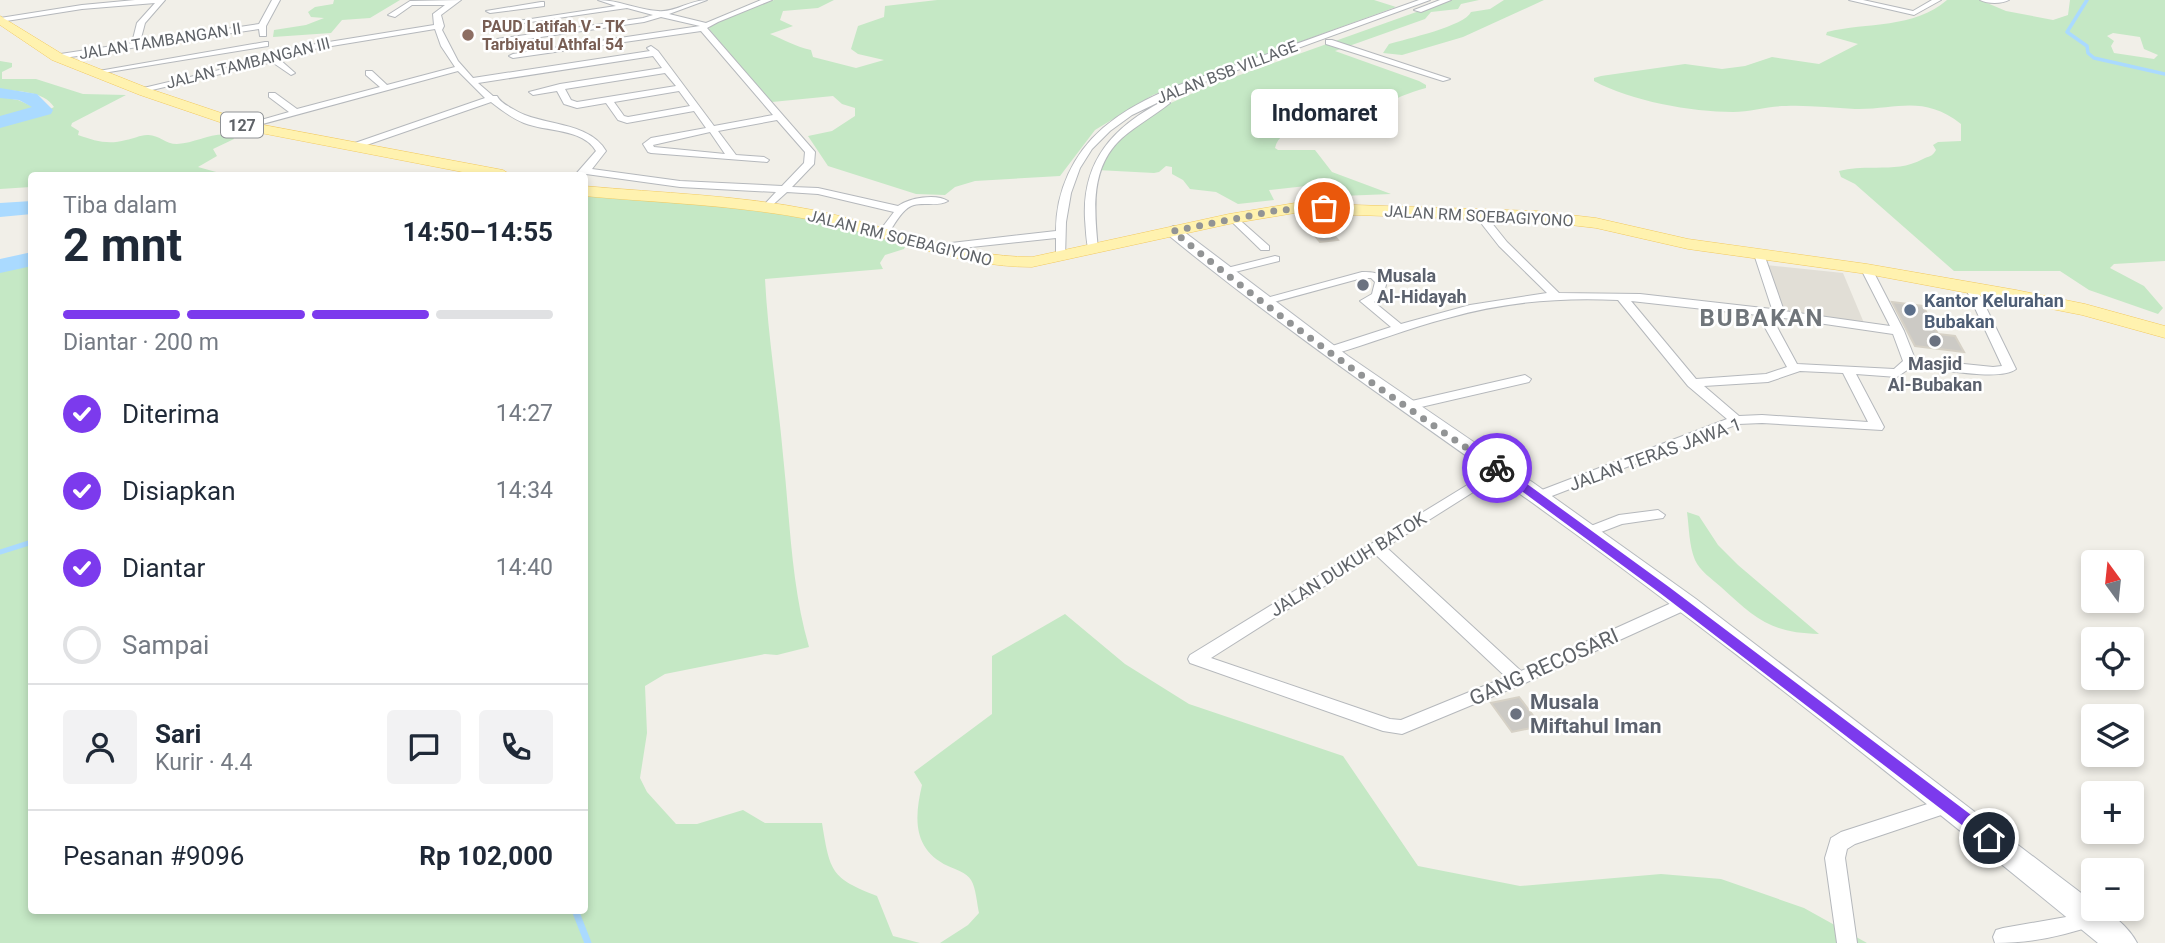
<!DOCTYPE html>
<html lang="id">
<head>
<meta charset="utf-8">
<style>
  :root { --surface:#fff; --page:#f2f2f3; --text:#1f2937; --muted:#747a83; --line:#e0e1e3; --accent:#7c3aed }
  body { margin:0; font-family:Roboto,sans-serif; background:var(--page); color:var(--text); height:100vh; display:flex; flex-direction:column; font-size:26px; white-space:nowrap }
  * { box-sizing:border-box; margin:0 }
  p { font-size:23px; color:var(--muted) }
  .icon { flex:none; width:38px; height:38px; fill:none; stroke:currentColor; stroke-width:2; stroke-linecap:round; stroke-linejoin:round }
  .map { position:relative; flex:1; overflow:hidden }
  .side { position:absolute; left:28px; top:172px; width:560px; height:742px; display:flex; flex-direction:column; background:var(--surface); border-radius:7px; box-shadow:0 4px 10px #0003 }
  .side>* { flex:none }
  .needle { width:46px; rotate:345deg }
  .fabs { position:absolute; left:2081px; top:550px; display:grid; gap:14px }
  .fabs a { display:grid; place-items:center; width:63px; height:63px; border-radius:7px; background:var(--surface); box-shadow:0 4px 10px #0003; font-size:35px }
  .pin { position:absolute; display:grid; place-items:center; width:60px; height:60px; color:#fff; margin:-30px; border:4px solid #fff; border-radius:50%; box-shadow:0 2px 7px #0007 }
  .courier { position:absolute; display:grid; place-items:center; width:70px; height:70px; margin:-35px; border:5px solid #7c3aed; border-radius:50%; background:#fff; color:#222; box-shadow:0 2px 9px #0007 }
  .bubble { position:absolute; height:49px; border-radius:7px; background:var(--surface); box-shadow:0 4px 10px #0003; font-size:23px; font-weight:700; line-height:49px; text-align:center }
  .headline em { font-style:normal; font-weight:700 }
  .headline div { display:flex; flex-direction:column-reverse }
  .headline { display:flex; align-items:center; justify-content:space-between; height:119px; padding:0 35px }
  h1 { font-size:46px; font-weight:700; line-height:52px }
  .bar { display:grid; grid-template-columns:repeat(4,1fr); gap:10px 7px; align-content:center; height:84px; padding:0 35px }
  .bar i { height:9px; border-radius:5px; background:var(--line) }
  .bar .on { background:var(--accent) }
  .bar p { grid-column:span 4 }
  .line { display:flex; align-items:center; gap:18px; padding:0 35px; border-top:2px solid var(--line) }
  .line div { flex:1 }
  .round { display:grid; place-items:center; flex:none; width:74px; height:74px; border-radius:7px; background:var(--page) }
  ol { padding:0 35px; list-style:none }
  li { display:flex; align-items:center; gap:21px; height:77px }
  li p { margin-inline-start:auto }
  li .icon { padding:7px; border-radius:50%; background:var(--accent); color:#fff; stroke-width:4 }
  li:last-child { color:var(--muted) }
  li i { width:38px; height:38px; border:4px solid var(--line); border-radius:50% }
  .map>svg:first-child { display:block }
  .education { fill:#e1ded6 }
  .green { fill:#c5e8c5; fill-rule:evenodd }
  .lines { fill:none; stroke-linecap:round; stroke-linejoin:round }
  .stream-far2 { stroke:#aadaff; stroke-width:3.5 }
  .stream-far1 { stroke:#aadaff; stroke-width:5 }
  .stream { stroke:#aadaff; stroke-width:7 }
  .river { fill:#aadaff; fill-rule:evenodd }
  .building { fill:#cccac5; stroke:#d6d1c6; stroke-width:2 }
  .street-casing { stroke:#b5b8bc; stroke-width:2 }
  .secondary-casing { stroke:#b6babf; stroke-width:2 }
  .primary-casing { stroke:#f2c960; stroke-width:1 }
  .street { fill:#fff; fill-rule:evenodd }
  .secondary { fill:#fff; fill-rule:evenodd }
  .primary { fill:#fff2af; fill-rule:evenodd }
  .route { fill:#7c3aed }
  .done { stroke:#929495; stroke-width:7; stroke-dasharray:0 12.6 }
  .education-dot { fill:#8d6e63; stroke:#fff; stroke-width:2.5 }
  .worship-dot { fill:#6b7280; stroke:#fff; stroke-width:2.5 }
  .service-dot { fill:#5c6f8a; stroke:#fff; stroke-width:2.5 }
  .labels { text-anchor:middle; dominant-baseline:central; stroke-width:5; stroke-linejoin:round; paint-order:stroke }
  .far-education-label { font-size:16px; font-weight:bold; fill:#785e54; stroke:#fff; text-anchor:start }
  .far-street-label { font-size:16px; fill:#5f6368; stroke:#fff }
  .shield { fill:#fff; stroke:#8f9295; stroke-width:2 }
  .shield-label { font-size:16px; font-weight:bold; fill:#5f6368 }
  .worship-label { font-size:18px; font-weight:bold; fill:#5b616d; stroke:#fff; text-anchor:start }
  .service-label { font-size:18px; font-weight:bold; fill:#4e5e75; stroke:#fff; text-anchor:start }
  .street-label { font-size:18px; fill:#5f6368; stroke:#fff }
  .near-street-label { font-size:21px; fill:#5f6368; stroke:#fff }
  .near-worship-label { font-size:21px; font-weight:bold; fill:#5b616d; stroke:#fff; text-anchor:start }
  .district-label { font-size:24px; font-weight:bold; letter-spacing:2px; fill:#70757a; stroke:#fff }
</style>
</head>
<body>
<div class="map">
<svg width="2165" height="943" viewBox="0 0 2165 943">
  <rect width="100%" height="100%" fill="#f1efe8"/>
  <path class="education" d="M 1766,265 L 1843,273 L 1864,323 L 1781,313 Z"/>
  <path class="green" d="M 334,0 L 400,0 L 370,18 L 342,20 L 331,33 L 273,37 L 274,30 L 306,25 L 324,18 L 311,17 L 308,12 L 315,7 L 333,4 Z
    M 774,0 L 834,0 L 818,8 L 783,11 L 780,20 L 793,26 L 770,34 C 785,40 794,46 811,50 L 813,57 L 856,68 L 884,60 L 858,54 L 851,49 L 858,26 L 884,17 L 885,6 L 937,0 L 1374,0 L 1396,7 L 1153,95 L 1095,130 L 1060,176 L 975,181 L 955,187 L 945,195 L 916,194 L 828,166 L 808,136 L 832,131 L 855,116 L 855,108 L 842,104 L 833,96 L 772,102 L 709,29 L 712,24 Z
    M 1450,0 L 1479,0 L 1461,4 L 1458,9 L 1431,12 L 1425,19 L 1335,51 L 1419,81 L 1426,85 L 1426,88 C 1392,96 1364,119 1330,127 C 1311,131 1281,124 1275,148 L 1278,150 L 1315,150 L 1332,172 L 1391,194 L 1316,197 L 1306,186 L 1269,190 L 1274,200 L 1238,204 L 1216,192 L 1190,189 L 1183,180 L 1172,174 L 1172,167 L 1166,166 L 1159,172 L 1154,173 L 1097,170 L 1112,145 L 1164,106 L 1209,86 Z
    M 1504,0 L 1544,0 L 1463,37 L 1402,55 L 1383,53 L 1389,44 C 1406,39 1465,26 1471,12 L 1490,9 Z
    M 1947,0 L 1980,0 L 2006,11 L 2053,20 L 2068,15 L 2070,0 L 2165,0 L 2165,261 L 2114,264 L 2110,268 L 2144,286 L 2163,308 L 2158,314 L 2089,290 L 2060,271 L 1954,271 L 1855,184 L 1841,177 L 1839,171 C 1867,163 1896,174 1923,159 C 1929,156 1932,157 1936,150 L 1933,145 L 1938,142 L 1961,141 L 1961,124 C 1922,94 1897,110 1855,109 C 1832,108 1809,105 1786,106 C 1768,106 1751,112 1733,112 C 1691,112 1631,101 1594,81 L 1594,78 L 1601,76 L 1685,64 L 1722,69 L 1745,66 L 1772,57 L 1819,64 L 1858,44 L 1826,35 L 1827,32 C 1867,22 1914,29 1947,0 ZM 2113,33 L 2140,37 L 2144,49 L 2158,55 L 2154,59 L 2114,53 L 2111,46 L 2114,41 L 2107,36 Z
    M 0,61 L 12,63 L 12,67 L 2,72 L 2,79 L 36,79 L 83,94 L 126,95 L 72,123 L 71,126 L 79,131 L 78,135 C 95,141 108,145 126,140 C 133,139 140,135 147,135 C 158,134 165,144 177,144 C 196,143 211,132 231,135 L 234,139 L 213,149 L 217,156 L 198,167 L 227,175 L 32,175 L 31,187 L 0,189 L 0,125 L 35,117 L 54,107 C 44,91 18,91 0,90 Z
    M 0,97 L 18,100 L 34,107 L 34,112 L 0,121 Z
    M 585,194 L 777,212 L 852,227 L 905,247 L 904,249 L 885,255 L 880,263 L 883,269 L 765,279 C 768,338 778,396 783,455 C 790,519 791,585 809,647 L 777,655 L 765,654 L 665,674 L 645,686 L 647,733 L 640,778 L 647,792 L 676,824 L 697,824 L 743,810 L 765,823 L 822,823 C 830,872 831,878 877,896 L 893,936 L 920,943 L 0,943 L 0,271 L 31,264 L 32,910 L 584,910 Z
    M 1687,512 L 1699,516 L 1718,545 L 1738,565 L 1819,634 C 1770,633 1755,618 1721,587 C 1712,579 1700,571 1695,560 C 1689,546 1689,527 1687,512 Z
    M 1065,614 L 1125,664 L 1189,704 L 1343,756 L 1418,866 L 1520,886 L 1661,874 L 1721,879 L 1804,908 L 1867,943 L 940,943 L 968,925 L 979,913 C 977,904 976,888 971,880 C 967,873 955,869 948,866 C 913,849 914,819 922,785 L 914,772 L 992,714 L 992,656 Z"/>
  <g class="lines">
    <path class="stream-far2" d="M 2087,0 L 2067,32 L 2087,46 L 2088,53 L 2094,58 L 2165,74"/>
    <path class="stream-far1" d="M 0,552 L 32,542"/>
    <path class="stream" d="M 575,910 L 588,943"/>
    <path class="river" d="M 0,88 L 37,94 L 53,110 L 51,114 L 0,128 L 0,116 L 32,107 L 19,100 L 0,98 Z
      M 32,201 L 32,214 L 0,217 L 0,203 Z
      M 32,252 L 32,266 L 0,273 L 0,259 Z"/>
  </g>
  <path class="building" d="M 1299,216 L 1318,216 L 1338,240 L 1320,242 Z
    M 1892,302 L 1923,306 L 1938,334 L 1955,336 L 1964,352 L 1915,346 Z
    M 1519,697 L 1541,726 L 1512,732 L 1491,703 Z"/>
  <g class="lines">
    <g class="street-casing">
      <path id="street" d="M 135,0 L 165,0 L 145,23 L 140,42 L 259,24 L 272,0 L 280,0 L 266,26 L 266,36 L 260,36 L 259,29 L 57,59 L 54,59 L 54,55 L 132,43 L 137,23 L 155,3 L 82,9 L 0,22 L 0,18 L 82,5 Z
        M 461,0 L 441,15 L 444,26 L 442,30 L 458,61 L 473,78 L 650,51 L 647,48 L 651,46 L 658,51 L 714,126 L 773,115 L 701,31 L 513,58 L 509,56 L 513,54 L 700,26 L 661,17 L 644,22 L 500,43 L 497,43 L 497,39 L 643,18 L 653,15 L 627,8 L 495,27 L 491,25 L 616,6 L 598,0 C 619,0 638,10 658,11 C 674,13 690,0 707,0 L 669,14 L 706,23 L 761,0 L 772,0 L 718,22 L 707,28 L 815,152 L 814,164 L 792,187 L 818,188 L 898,206 C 909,198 936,193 948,201 C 938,207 925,202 914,205 C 902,208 894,226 887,235 L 883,236 L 878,233 L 894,212 L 818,194 L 787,192 L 767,210 L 762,207 L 776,192 L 680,187 L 586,174 L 575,175 L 596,151 C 583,128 546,132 524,123 C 512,118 501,110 491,102 L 358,148 L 352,148 L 352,144 L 485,98 L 458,71 L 248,128 L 240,126 L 289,112 L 269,97 L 269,93 L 275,93 L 297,109 L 380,87 L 366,75 L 366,71 L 372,71 L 387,85 L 455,67 L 441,46 L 435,29 L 277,55 L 278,58 L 295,73 L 291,75 L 272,62 L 139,93 L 135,90 L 270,58 L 269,53 L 273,51 L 434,25 L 433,14 L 445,5 L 412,5 L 395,17 L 388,15 L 410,1 ZM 653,56 L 662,68 L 560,84 L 529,92 L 533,95 L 557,91 L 564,104 L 577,108 L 606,103 L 618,120 L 627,123 L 694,111 L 706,128 L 651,138 L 643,144 L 648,152 L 651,153 L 767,162 L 769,160 L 764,157 L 736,155 L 718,131 L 777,120 L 805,152 L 804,163 L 782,186 L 680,181 L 592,169 L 606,151 C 588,120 541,127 513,109 C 506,105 500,102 497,96 L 493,96 L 478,83 ZM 665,73 L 676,86 L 577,102 L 571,100 L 565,89 ZM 679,91 L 690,106 L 628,117 L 624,116 L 614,102 ZM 710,132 L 725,154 L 654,147 L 653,145 Z
        M 1419,0 L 1430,0 L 1188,88 L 1132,115 L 1110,131 L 1092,149 L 1080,168 L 1071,193 L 1066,222 L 1065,258 L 1061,259 L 1056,256 L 1056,238 L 934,251 L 929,248 L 934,245 L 1056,231 C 1056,191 1073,154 1103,128 C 1144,93 1199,78 1248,61 C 1305,41 1362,20 1419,0 Z
        M 1440,0 L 1451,0 L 1421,12 L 1414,10 Z
        M 1849,0 L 1863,0 L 1913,11 L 1932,0 L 1941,0 L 1914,15 Z
        M 1980,0 L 2009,0 C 2002,4 1987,4 1980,0 Z
        M 541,2 L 544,2 L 544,6 L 490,13 L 486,11 Z
        M 1326,40 L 1332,40 L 1450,79 L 1443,81 L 1326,44 Z
        M 265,42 L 268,42 L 268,46 L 97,74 L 93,72 Z
        M 1163,101 L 1170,103 C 1155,115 1137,125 1122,138 C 1090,167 1094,209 1098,249 L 1093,252 L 1089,251 C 1086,242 1086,230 1085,219 C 1082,161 1113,127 1163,101 Z
        M 1479,211 L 1483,212 L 1507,242 L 1559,293 L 1640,294 L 1772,309 L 1754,254 L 1759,251 L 1764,254 L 1784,311 L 1890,326 L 1861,269 L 1867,266 L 1871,267 L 1904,331 L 1915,359 L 1993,367 L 2002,366 L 1966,289 L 1968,287 L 1976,287 L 2016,369 C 2000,382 1935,368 1913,366 L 1897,377 L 1856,374 L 1884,427 L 1882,430 L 1762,423 L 1738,424 L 1544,499 L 1534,499 L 1532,496 L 1534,493 L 1727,419 L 1688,386 L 1618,300 C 1560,297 1504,302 1448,318 C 1408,328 1370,344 1330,355 L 1326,354 L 1324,351 L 1326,348 L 1391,327 L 1360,301 L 1372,294 L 1375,282 L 1371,278 L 1362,278 L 1263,305 L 1257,302 L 1259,300 L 1362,272 C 1373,272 1379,272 1387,281 L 1383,296 L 1374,302 L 1401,324 L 1470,305 L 1547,293 L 1499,246 L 1474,214 ZM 1631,301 L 1758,315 L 1787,367 L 1766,374 L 1696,379 ZM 1771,316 L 1780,320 L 1784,318 L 1893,334 L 1903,361 L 1894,369 L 1797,364 ZM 1800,371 L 1843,373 L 1868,422 L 1762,415 L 1739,416 L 1704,386 L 1768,382 Z
        M 1234,215 L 1269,246 L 1269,250 L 1261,250 L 1230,220 L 1229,218 Z
        M 1275,256 L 1279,257 L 1279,261 L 1223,275 L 1217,272 L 1219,270 Z
        M 1525,375 L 1531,379 L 1529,382 L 1408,410 L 1401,406 L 1403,403 Z
        M 1500,465 L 1507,469 L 1505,472 L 1386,547 L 1521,671 L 1678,600 L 1690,600 L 1692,604 L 1690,608 L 1525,683 L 1402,734 L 1383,731 L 1190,663 L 1188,659 L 1190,655 ZM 1375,554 L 1506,677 L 1401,720 L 1390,719 L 1211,658 Z
        M 1658,510 L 1665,515 L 1663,518 L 1622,524 L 1588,537 L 1581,532 L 1583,529 L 1619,515 Z
        M 1949,797 L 1956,800 L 1958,805 L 1956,810 L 1855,844 L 1847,849 L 1845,858 L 1857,943 L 1837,943 L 1825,858 L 1831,838 L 1841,832 Z
        M 2090,909 L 2097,912 L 2100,918 L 2097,924 C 2064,936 2031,943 1995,943 L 1993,937 L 1996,930 L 2003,928 L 2066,917 Z"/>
    </g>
    <g class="secondary-casing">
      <path id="secondary" d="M 1173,226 L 1179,228 L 1348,356 L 1535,484 L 1696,599 L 2060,877 L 2093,902 L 2093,908 C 2109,908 2130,929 2137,943 L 2098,943 C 1936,810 1772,679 1603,554 C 1458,447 1307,349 1167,234 L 1165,231 Z"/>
    </g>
    <g class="primary-casing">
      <path id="primary" d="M 0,16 L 62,54 L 150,89 L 248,122 L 503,170 L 511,175 L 478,175 L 240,129 L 140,95 L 52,60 L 0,25 Z
        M 584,186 C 661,193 738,195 813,210 C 888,225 955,257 1032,257 L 1229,214 L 1295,203 L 1536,211 L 1596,218 L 1688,239 L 1867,264 L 2016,290 L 2085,304 L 2165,326 L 2165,338 L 2082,315 L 2016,302 L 1867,274 L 1688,249 L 1596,228 L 1536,221 L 1295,213 L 1229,224 L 1032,267 C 955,267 888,235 813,220 C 738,205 661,203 584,196 Z"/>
    </g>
    <use href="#street" class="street"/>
    <use href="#secondary" class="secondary"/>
    <use href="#primary" class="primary"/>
  </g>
  <path class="route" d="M 1493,465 L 1501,465 L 1669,587 L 1995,833 L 1997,838 L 1995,842 L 1984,842 L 1660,593 L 1493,470 Z"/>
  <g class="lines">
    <path class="done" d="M 1324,208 L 1279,210 L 1173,231 C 1276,316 1386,395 1497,468"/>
  </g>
  <circle class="education-dot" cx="468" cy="35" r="7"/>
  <g class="worship-dot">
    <circle cx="1363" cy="285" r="7"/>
    <circle cx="1935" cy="341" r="7"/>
    <circle cx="1516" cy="714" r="7"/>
  </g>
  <circle class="service-dot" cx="1910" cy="310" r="7"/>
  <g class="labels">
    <g class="far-education-label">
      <text x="482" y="26">PAUD Latifah V - TK<tspan x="482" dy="18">Tarbiyatul Athfal 54</tspan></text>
    </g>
    <g class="far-street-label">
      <text transform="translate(160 41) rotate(-9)">JALAN TAMBANGAN II</text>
      <text transform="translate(248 63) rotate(-14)">JALAN TAMBANGAN III</text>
      <text transform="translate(1227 72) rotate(-21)">JALAN BSB VILLAGE</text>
      <text transform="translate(1479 216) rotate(3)">JALAN RM SOEBAGIYONO</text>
      <text transform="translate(900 238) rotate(14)">JALAN RM SOEBAGIYONO</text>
    </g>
    <rect class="shield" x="221" y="112.5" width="42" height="25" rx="5"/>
    <g class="shield-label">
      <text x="242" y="125">127</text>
    </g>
    <g class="worship-label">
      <text x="1377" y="275">Musala<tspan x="1377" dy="21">Al-Hidayah</tspan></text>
      <text x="1935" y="363" text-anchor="middle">Masjid<tspan x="1935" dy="21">Al-Bubakan</tspan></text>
    </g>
    <g class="service-label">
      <text x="1924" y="300">Kantor Kelurahan<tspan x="1924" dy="21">Bubakan</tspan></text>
    </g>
    <g class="street-label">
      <text transform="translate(1655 454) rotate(-20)">JALAN TERAS JAWA 1</text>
      <text transform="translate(1348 564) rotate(-32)">JALAN DUKUH BATOK</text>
    </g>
    <g class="near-street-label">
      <text transform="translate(1544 667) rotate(-24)">GANG RECOSARI</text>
    </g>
    <g class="near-worship-label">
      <text x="1530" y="702">Musala<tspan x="1530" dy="24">Miftahul Iman</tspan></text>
    </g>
    <g class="district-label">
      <text x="1762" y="318">BUBAKAN</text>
    </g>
  </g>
</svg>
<div class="fabs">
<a><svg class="needle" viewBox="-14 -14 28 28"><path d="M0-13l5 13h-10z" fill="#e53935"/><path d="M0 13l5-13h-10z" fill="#747a83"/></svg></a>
<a><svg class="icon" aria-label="locate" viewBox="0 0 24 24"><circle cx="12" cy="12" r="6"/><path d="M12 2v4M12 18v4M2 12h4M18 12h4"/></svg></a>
<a><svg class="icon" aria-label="layers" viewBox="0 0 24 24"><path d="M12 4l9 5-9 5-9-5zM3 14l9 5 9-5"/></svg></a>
<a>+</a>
<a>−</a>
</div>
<div class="pin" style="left:1324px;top:208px;background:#ea580c"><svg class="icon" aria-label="bag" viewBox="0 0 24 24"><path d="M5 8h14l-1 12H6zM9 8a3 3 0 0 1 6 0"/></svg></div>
<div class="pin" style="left:1989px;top:838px;background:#1f2937"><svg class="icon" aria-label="home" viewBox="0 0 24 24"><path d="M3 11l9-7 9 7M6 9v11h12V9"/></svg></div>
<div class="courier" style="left:1497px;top:468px"><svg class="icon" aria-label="bike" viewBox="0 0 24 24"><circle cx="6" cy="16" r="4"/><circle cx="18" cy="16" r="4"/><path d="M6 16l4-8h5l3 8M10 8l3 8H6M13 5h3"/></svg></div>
<div class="bubble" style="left:1251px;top:89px;width:147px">Indomaret</div>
<section class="side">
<div class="headline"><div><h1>2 mnt</h1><p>Tiba dalam</p></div><em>14:50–14:55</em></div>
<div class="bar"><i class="on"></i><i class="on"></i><i class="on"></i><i></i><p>Diantar · 200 m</p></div>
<ol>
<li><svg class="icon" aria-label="check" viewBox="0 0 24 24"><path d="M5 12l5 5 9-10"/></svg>Diterima<p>14:27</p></li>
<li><svg class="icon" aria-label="check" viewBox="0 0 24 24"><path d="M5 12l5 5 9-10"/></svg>Disiapkan<p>14:34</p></li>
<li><svg class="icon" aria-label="check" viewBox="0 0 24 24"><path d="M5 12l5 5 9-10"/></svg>Diantar<p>14:40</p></li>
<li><i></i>Sampai</li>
</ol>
<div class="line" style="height:126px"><a class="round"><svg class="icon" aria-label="person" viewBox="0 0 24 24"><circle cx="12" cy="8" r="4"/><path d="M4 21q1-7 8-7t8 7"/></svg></a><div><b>Sari</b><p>Kurir · 4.4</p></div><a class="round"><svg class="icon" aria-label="chat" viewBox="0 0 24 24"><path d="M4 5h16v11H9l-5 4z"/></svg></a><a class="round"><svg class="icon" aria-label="phone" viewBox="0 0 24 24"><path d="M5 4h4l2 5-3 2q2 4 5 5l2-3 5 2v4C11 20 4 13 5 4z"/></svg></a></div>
<div class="line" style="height:91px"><div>Pesanan #9096</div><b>Rp 102,000</b></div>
</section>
</div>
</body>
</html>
